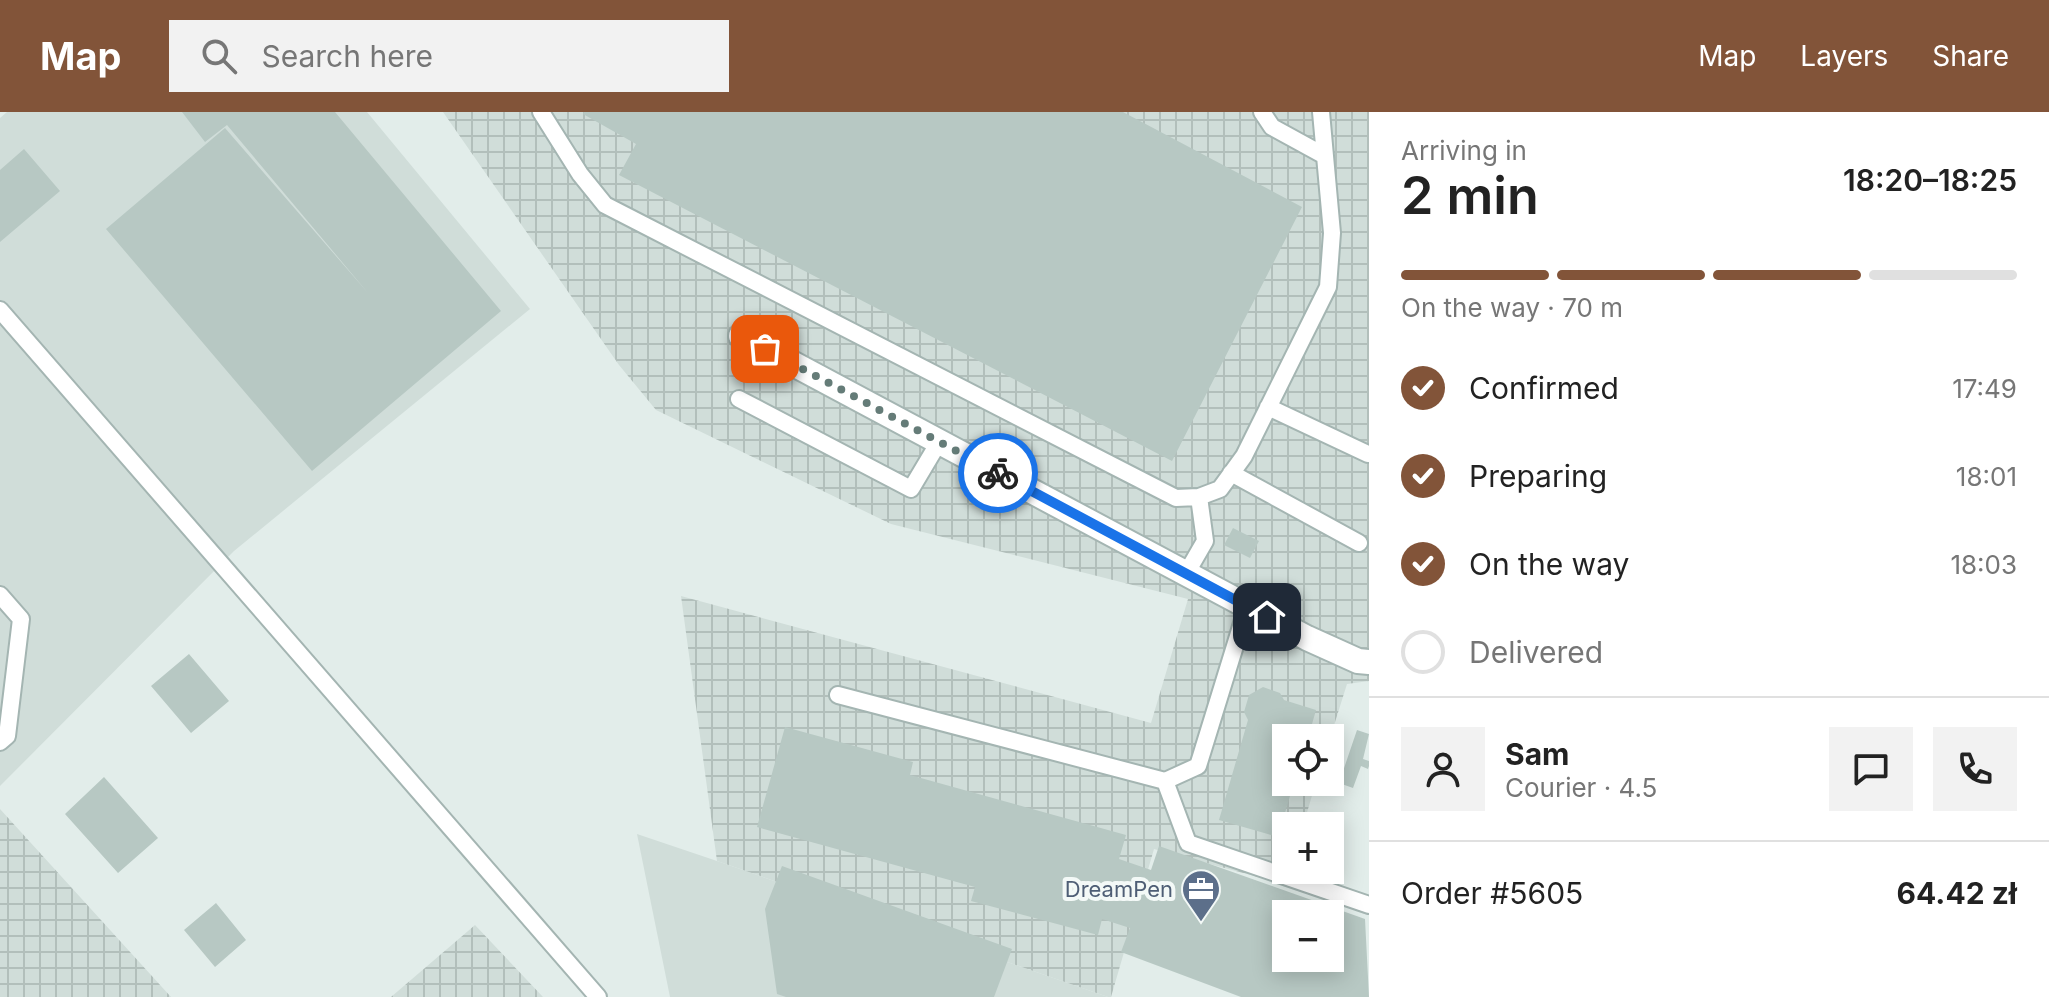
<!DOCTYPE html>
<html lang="en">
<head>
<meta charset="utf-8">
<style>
  :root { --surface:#fff; --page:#f2f2f2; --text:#222; --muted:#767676; --line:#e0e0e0; --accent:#825439 }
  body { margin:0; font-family:Inter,sans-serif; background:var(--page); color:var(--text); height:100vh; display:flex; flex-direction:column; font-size:30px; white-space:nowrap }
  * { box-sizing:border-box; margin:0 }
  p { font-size:26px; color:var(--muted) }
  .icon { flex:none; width:44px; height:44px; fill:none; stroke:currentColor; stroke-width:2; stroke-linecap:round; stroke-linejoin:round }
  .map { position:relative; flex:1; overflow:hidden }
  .panel { display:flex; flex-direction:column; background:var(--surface); width:680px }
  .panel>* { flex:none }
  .controls { position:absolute; left:1272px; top:612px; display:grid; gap:16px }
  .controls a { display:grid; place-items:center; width:72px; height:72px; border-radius:0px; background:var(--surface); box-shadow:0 4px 20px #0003; font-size:40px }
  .pin { position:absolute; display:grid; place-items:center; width:68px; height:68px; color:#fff; margin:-34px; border-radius:16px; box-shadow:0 4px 12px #0006 }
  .courier { position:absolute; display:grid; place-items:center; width:80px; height:80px; margin:-40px; border:6px solid #1a73e8; border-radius:50%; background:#fff; color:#222; box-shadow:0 2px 10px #0007 }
  .head em { font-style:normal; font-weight:600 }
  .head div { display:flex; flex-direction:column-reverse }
  .head { display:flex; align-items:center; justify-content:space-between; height:136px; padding:0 32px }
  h1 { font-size:52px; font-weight:600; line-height:60px }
  .bar { display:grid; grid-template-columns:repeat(4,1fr); gap:12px 8px; align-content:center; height:96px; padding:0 32px }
  .bar i { height:10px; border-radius:6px; background:var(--line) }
  .bar .current { background:var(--accent) }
  .bar p { grid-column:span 4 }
  .line { display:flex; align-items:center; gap:20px; padding:0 32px; border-top:2px solid var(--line) }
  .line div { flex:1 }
  .round { display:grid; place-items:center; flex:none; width:84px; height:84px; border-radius:0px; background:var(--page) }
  ol { padding:0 32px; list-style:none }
  li { display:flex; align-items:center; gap:24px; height:88px }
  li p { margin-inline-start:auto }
  li .icon { padding:8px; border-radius:50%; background:var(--accent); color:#fff; stroke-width:4 }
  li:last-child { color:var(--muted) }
  li i { width:44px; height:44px; border:4px solid var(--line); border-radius:50% }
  header { display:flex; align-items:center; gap:48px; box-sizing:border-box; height:112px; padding:0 40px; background:var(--accent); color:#fff }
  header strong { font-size:38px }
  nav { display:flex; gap:44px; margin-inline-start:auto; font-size:28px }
  .search { width:560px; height:72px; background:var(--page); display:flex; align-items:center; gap:20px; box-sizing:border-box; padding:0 28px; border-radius:0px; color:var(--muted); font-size:30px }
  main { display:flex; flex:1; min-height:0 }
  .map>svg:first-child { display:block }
  .built { fill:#d0ddd9 }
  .industrial { fill:url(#industrial-grid) }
  .building { fill:#b7c8c3; fill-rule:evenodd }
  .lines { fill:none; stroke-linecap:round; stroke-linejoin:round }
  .lane-casing { stroke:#a4b5b2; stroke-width:20 }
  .street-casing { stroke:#a4b5b2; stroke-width:28 }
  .lane { stroke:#fff; stroke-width:16 }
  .street { stroke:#fff; stroke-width:24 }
  .done { stroke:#657c78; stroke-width:8; stroke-dasharray:0 14.4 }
  .route { stroke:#1a73e8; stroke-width:10 }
  .labels { text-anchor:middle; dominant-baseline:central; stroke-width:8; stroke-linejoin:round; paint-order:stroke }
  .service-label { font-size:22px; fill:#4e5e75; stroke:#f3f9f7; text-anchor:end }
</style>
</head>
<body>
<header>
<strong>Map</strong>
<div class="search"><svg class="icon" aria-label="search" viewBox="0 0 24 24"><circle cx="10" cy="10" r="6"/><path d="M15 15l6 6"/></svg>Search here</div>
<nav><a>Map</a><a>Layers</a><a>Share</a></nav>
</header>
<main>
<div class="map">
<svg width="1369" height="885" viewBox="0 0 1369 885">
  <defs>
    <pattern id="industrial-grid" width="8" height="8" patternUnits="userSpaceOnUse" patternTransform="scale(2)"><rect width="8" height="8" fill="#d0ddd9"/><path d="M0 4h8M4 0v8" fill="none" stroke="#b2bfbb"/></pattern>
  </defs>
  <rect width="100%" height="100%" fill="#e2edea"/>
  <path class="built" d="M 7,0 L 367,0 L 530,197 L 234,439 L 0,674 L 0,6 Z
    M 637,722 L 717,749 L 1108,885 L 670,885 Z"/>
  <path class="industrial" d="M 443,0 L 1369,0 L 1369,569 L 1347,572 L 1330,626 L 1286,626 L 1286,670 L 1316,670 L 1303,714 L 1286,714 L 1284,772 L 1154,737 L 1111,885 L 1108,885 L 717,749 L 681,484 L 1151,611 L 1188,487 L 891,412 L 656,298 L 619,253 Z
    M 0,697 L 171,885 L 0,885 Z
    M 475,813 L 543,885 L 391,885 Z"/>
  <path class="building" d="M 182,0 L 335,0 L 501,199 L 312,359 L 106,117 L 225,16 L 368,181 L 227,13 L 205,30 Z
    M 584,0 L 1123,0 L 1302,95 L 1172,349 L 619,63 L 636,32 L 583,2 Z
    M 24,37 L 60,79 L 0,130 L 0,58 Z
    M 1233,416 L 1259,429 L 1250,446 L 1224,433 Z
    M 189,542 L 229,589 L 191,621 L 151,574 Z
    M 1263,575 L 1280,581 L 1284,588 L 1316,598 L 1308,626 L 1286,626 L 1286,670 L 1294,670 L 1278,725 L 1219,708 L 1248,608 L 1244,600 L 1249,583 Z
    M 785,615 L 913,650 L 910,663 L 1126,723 L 1119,747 L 1151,758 L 1159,734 L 1365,807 L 1369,885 L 1241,885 L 1121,840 L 1130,816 L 1102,807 L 1098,823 L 971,789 L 975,775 L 757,715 ZM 1286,802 L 1330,802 L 1330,846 L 1286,846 Z
    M 1357,618 L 1369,622 L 1363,647 L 1369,649 L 1369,654 L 1368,657 L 1361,654 L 1353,676 L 1339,671 Z
    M 104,665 L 158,726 L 118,761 L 65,702 Z
    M 782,754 L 1012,837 L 994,885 L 786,885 L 777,882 L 765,797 Z
    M 216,791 L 246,828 L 215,855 L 184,818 Z"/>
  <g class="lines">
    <g class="lane-casing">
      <path id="lane" d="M 541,0 L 580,62 L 605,93 L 1176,386 L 1199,385 L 1220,377 L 1244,344 L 1328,175 L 1332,121 L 1321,0
        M 1262,0 L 1272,15 L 1325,44
        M 0,198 L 598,885
        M 739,287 L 911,377 L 939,330
        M 1268,295 L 1368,342
        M 1231,361 L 1359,431
        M 1186,462 L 1205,429 L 1199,385
        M 0,483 L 21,507 L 7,624 L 0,630
        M 838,583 L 1165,669 L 1198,654 L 1247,495
        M 1165,669 L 1188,731 L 1369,793"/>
    </g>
    <g class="street-casing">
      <path id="street" d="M 741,224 L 1307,526 L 1358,549 L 1369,550"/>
    </g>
    <use href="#lane" class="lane"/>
    <use href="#street" class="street"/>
  </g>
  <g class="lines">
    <path class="done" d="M 765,237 L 998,361"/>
    <path class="route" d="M 998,361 L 1267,505"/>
  </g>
  <defs>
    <g id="office-pin" transform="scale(2)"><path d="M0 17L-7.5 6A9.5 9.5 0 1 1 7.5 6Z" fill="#5c6f8a" stroke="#f3f9f7"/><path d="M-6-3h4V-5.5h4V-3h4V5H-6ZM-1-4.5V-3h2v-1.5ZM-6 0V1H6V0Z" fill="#fff"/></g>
  </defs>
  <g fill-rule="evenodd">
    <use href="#office-pin" x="1201" y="777"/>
  </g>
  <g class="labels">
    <g class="service-label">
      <text x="1173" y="777">DreamPen</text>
    </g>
  </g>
</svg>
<div class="controls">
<a><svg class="icon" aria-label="locate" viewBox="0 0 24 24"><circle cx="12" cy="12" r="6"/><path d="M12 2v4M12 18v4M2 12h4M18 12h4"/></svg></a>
<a>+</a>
<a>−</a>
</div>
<div class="pin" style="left:765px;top:237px;background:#ea580c"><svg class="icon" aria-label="bag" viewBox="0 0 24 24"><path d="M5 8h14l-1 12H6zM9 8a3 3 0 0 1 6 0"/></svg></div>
<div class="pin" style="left:1267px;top:505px;background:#1f2937"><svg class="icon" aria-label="home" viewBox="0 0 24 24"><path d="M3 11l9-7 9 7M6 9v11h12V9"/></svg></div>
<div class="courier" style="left:998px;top:361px"><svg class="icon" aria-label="bike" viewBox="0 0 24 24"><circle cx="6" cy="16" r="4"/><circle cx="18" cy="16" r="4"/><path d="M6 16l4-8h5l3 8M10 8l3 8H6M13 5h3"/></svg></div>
</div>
<section class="panel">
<div class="head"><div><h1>2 min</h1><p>Arriving in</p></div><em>18:20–18:25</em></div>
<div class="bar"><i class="current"></i><i class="current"></i><i class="current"></i><i></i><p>On the way · 70 m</p></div>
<ol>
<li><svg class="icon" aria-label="check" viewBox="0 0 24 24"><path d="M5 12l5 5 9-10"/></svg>Confirmed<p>17:49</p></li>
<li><svg class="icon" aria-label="check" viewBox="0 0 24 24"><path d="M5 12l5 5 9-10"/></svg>Preparing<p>18:01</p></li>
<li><svg class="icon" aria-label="check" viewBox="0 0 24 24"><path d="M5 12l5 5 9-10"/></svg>On the way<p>18:03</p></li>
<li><i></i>Delivered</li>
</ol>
<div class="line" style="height:144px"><a class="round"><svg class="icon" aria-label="person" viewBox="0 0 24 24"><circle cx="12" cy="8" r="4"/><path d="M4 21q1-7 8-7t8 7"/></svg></a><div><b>Sam</b><p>Courier · 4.5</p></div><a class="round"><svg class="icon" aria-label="chat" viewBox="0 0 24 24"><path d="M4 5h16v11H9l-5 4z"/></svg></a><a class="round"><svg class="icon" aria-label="phone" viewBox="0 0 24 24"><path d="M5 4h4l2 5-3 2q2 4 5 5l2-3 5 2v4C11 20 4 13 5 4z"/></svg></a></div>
<div class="line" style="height:104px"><div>Order #5605</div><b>64.42 zł</b></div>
</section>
</main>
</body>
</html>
